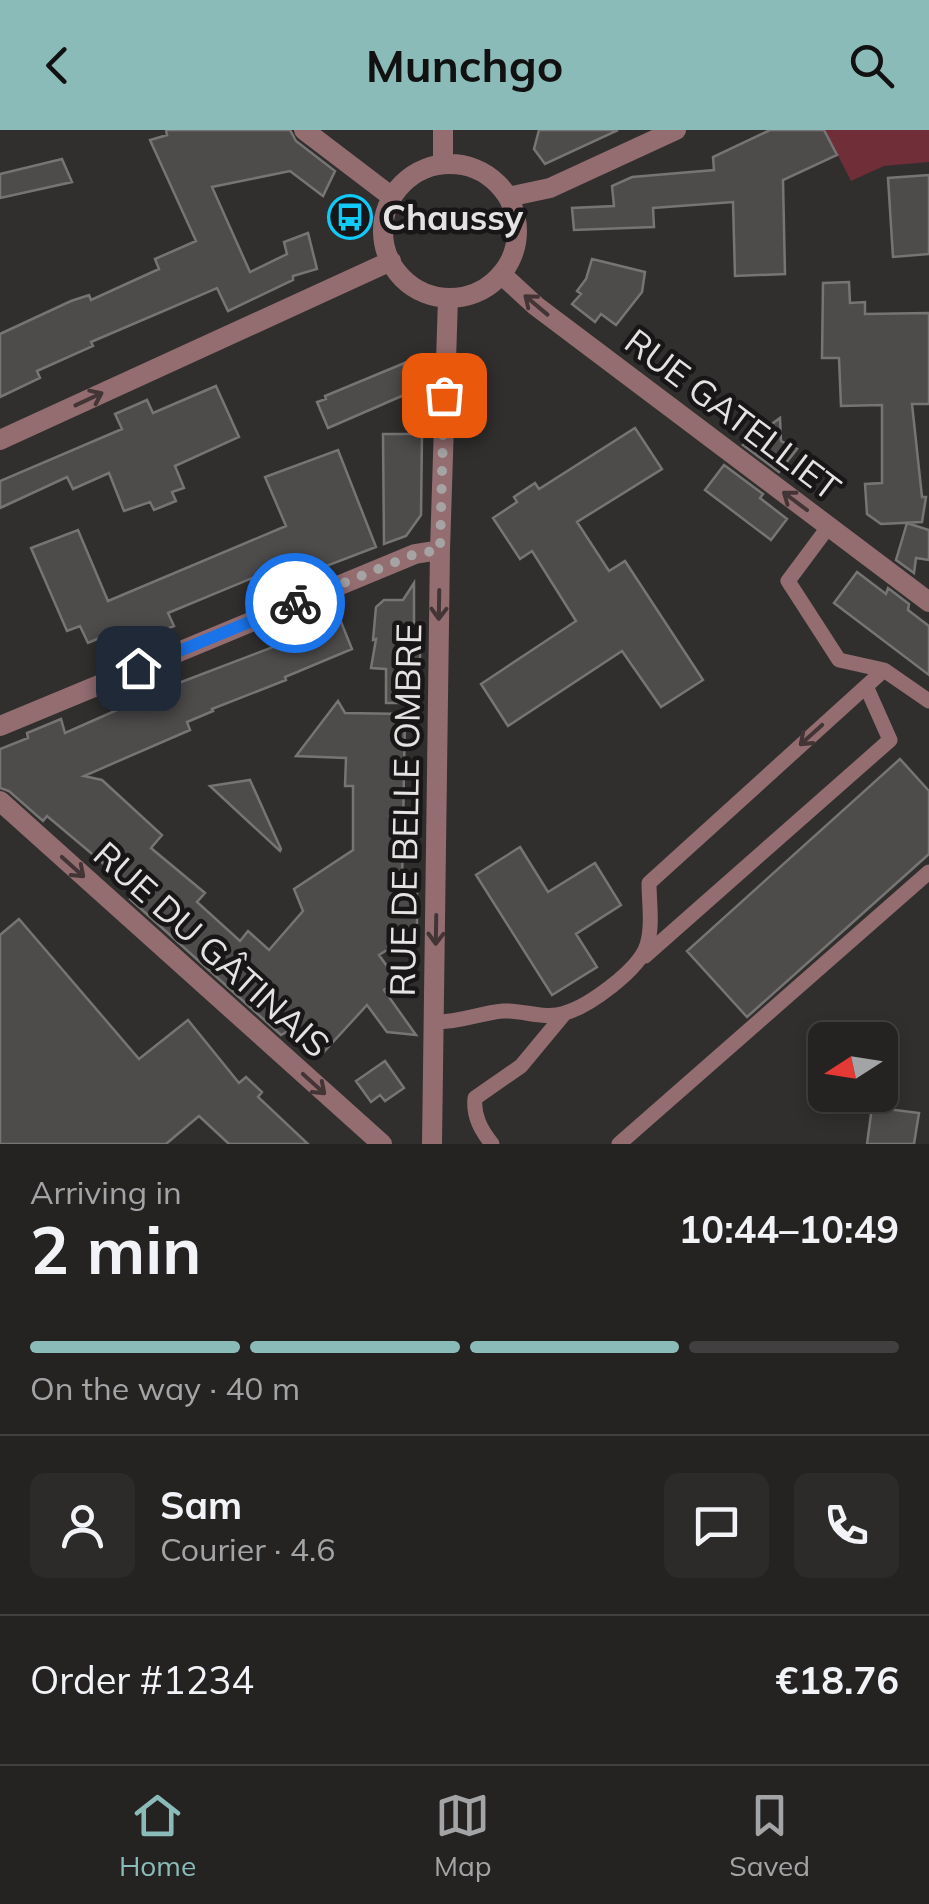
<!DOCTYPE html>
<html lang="en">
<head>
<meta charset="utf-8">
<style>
  :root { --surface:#252222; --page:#2d2a2a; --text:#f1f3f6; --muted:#a3a4a5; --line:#423f40; --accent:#8bbbb9 }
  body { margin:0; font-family:Mulish,sans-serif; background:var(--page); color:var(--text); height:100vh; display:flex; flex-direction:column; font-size:38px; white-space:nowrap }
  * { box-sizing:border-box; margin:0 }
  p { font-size:32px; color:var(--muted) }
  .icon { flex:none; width:55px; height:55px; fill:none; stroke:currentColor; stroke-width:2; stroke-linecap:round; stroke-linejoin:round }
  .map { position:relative; height:1014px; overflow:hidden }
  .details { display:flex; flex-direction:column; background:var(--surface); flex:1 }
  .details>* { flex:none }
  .needle { width:65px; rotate:258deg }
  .tools { position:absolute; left:808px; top:892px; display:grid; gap:20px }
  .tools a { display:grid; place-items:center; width:90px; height:90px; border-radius:15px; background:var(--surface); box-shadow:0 5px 15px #0003,0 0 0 2px var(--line); font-size:50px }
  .pin { position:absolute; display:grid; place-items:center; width:85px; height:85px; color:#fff; margin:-42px; border-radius:20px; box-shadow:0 5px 15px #0006 }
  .courier { position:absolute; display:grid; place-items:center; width:100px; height:100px; margin:-50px; border:8px solid #1a73e8; border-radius:50%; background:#fff; color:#222; box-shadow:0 2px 12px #0007 }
  .summary em { font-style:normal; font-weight:700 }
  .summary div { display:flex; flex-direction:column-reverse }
  .summary { display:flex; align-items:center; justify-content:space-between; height:170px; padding:0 30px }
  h1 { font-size:65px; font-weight:700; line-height:75px }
  .bar { display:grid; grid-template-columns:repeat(4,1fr); gap:15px 10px; align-content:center; height:120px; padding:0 30px }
  .bar i { height:12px; border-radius:8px; background:var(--line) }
  .bar .on { background:var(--accent) }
  .bar p { grid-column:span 4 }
  .line { display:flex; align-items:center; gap:25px; padding:0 30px; border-top:2px solid var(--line) }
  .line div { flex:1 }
  .round { display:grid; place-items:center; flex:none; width:105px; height:105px; border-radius:15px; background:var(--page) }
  header { display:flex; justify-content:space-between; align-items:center; height:130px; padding:0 30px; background:var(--accent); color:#111; font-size:45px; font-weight:700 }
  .menu { display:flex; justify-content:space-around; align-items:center; height:140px; border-top:2px solid var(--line); background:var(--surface); font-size:28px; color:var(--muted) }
  .menu a { display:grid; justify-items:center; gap:5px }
  .menu .on { color:var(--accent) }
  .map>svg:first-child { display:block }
  .green { fill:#6f2e38 }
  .building { fill:#4e4b4b; stroke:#777474; stroke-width:2.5 }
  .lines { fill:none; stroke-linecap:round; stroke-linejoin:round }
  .service { stroke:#936d70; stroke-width:15 }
  .minor { stroke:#936d70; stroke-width:20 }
  .oneway { stroke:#433436 }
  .done { stroke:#a5a3a3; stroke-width:10; stroke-dasharray:0 18 }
  .route { stroke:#1a73e8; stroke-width:12 }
  .labels { text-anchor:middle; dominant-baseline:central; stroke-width:9; stroke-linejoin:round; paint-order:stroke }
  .poi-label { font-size:35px; font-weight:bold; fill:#e4e2e2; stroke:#181616; text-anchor:start }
  .street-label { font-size:35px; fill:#e4e2e2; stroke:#181616 }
</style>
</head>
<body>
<header><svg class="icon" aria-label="back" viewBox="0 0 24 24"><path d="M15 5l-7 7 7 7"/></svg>Munchgo<svg class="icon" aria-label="search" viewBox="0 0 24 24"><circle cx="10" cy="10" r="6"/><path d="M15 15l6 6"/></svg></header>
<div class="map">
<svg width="929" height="1014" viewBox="0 0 929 1014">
  <rect width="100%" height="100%" fill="#312e2e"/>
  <path class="green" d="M 825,0 L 929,0 L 929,32 L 884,36 L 851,51 Z"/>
  <path class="building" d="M 166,0 L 290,0 L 296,11 L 335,41 L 323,66 L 290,41 L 212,57 L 250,142 L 287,124 L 284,112 L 308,103 L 317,139 L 293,146 L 293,150 L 228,181 L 217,158 L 91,212 L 93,216 L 37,241 L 40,248 L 0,267 L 0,204 L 71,171 L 89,165 L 91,170 L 159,139 L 155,129 L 196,111 L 150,10 L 167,5 Z
    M 539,0 L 618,0 L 545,34 L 534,19 Z
    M 770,0 L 824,0 L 837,25 L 783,50 L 785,144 L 735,146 L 733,72 L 653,78 L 654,97 L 574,100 L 572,78 L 614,76 L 612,56 L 632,47 L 714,40 L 713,27 Z
    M 62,29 L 72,52 L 0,68 L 0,44 Z
    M 929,45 L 929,124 L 893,127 L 888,48 Z
    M 592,129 L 645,142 L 642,162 L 616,195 L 601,184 L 595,192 L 572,174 L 581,164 L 577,161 L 586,149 Z
    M 849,152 L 850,173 L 865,172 L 865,184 L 929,183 L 929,274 L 912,274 L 922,367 L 926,367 L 922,392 L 881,394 L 867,384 L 865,354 L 882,353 L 882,275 L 841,276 L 839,228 L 822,228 L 823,153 Z
    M 407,232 L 418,259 L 328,298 L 317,272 L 326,269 L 325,266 Z
    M 216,256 L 239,307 L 175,336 L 184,358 L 172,362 L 176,371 L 154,380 L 150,372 L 124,381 L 109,343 L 73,359 L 67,347 L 0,378 L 0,351 L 122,299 L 115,284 L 147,270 L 153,283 Z
    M 780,288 L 781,311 L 797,319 L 779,342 L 743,315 Z
    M 635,298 L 662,339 L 577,392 L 609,441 L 625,431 L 703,550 L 661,577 L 622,521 L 508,596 L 481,554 L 576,491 L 532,421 L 520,429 L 493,388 L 517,372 L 514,367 L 535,353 L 539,359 Z
    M 383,304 L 422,304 L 421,385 L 406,406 L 384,414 Z
    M 338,320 L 376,417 L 316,440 L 311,428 L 263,447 L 262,444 L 168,483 L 174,496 L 115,520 L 109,504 L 88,513 L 80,496 L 67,501 L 31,418 L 78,400 L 108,471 L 286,396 L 265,347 Z
    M 724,335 L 763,364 L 760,368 L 787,389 L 771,410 L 705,360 Z
    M 907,393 L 929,400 L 929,430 L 916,428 L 914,443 L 896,430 Z
    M 857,442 L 886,464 L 888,458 L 909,474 L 908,480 L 929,496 L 929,545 L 834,473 Z
    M 414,453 L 414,507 L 420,508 L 420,573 L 386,573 L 386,539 L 371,538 L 376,509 L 373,510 L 376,477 L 384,470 L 403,470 Z
    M 339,487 L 352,519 L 285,547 L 286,550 L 212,579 L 213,581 L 187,592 L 190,600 L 84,646 L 102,650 L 162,705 L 151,718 L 205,763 L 197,772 L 240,811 L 248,801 L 269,820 L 303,781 L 294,759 L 353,720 L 353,656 L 345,656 L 346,628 L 296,626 L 338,571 L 345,583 L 405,584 L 402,757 L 417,758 L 417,801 L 379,825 L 397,850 L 384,860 L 416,905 L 387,902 L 367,875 L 322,924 L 295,897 L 281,905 L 130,769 L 135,762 L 97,728 L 47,686 L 43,691 L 9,661 L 0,658 L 0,619 L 28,608 L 27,603 L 61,589 L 65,603 L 176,554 L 302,506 L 301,503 Z
    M 900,629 L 929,661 L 929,724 L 747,887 L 687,821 Z
    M 250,650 L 281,719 L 280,721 L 210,656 Z
    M 520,717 L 548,762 L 595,733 L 621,775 L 576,804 L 597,837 L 552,865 L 476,745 Z
    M 19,789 L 139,929 L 188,890 L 239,953 L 246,947 L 262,962 L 258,967 L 308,1014 L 229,1014 L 199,986 L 166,1014 L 0,1014 L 0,805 Z
    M 385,931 L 404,958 L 385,971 L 380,965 L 371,972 L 356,951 Z
    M 872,977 L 919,983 L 914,1014 L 867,1014 Z"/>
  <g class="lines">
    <path class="service" d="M 829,396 L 788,451 L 839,530 L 884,540 L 929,571
      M 645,826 L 890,610 L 866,556
      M 435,892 C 462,892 479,883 503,881 C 524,880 544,890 565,883 C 589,876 639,840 647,815 C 653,796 649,772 649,753 L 884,540
      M 492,1014 C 481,1000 473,986 475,968 L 521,936 L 565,883
      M 619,1014 L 929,742"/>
    <path class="minor" d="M 304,0 L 392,67
      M 443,34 L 443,0
      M383 101a67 67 0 1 1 134 0a67 67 0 1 1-134 0Z
      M 508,67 L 550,58 L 676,0
      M 501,144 L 536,176 L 929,472
      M 0,310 L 391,131
      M 0,596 L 415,424 L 440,420
      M 0,671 L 382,1014
      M 432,1014 L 440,420 L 448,168"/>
  </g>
  <defs><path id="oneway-shaft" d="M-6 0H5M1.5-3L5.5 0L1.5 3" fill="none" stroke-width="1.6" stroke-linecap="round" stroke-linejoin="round" transform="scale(2.5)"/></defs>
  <g class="oneway">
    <use href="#oneway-shaft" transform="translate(536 175) rotate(-140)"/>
    <use href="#oneway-shaft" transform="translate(89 269) rotate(-25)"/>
    <use href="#oneway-shaft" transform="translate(795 371) rotate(-143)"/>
    <use href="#oneway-shaft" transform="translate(439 475) rotate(91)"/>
    <use href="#oneway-shaft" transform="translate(811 605) rotate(138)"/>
    <use href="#oneway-shaft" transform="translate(73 737) rotate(42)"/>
    <use href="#oneway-shaft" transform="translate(436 800) rotate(91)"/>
    <use href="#oneway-shaft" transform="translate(314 954) rotate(42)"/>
  </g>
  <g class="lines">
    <path class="done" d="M 295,473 L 415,424 L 440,420 L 444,265"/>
    <path class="route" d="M 138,538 L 295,473"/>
  </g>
  <defs>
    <g id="bus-ring" transform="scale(2.25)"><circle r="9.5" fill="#181616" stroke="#10cafa" stroke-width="1.5"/><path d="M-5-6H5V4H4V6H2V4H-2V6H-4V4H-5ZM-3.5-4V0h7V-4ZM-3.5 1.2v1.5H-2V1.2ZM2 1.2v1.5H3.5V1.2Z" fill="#10cafa"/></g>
  </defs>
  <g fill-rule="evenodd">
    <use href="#bus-ring" x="350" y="87"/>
  </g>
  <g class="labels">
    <g class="poi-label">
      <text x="382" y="87">Chaussy</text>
    </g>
    <g class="street-label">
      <text transform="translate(733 284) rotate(37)">RUE GATELLIET</text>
      <text transform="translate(405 680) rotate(-89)">RUE DE BELLE OMBRE</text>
      <text transform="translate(212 819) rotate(42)">RUE DU GÂTINAIS</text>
    </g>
  </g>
</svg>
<div class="tools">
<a><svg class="needle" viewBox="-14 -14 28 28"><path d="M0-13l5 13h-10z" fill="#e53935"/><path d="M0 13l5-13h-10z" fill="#a3a4a5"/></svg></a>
</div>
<div class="pin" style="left:444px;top:265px;background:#ea580c"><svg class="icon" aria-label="bag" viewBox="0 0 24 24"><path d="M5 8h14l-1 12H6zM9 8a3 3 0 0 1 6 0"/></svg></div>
<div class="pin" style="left:138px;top:538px;background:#1f2937"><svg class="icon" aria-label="home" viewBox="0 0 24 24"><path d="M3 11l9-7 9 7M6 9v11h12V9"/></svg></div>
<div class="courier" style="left:295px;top:473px"><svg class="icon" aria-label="bike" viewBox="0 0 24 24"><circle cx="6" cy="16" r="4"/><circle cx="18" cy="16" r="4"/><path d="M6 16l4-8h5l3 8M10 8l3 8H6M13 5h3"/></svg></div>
</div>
<section class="details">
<div class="summary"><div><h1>2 min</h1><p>Arriving in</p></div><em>10:44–10:49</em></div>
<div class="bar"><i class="on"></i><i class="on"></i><i class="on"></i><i></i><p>On the way · 40 m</p></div>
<div class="line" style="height:180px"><a class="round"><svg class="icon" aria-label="person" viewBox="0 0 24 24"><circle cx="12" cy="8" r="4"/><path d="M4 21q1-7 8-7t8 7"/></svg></a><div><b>Sam</b><p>Courier · 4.6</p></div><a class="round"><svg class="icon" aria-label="chat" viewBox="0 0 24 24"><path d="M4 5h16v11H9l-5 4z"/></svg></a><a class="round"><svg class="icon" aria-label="phone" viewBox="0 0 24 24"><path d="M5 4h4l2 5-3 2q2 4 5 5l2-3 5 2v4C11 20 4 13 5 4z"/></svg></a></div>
<div class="line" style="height:130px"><div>Order #1234</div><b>€18.76</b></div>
</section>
<nav class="menu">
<a class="on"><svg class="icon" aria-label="home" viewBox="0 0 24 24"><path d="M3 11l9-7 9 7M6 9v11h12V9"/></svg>Home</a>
<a><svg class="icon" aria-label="map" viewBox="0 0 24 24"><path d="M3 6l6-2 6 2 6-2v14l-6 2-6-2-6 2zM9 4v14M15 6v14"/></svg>Map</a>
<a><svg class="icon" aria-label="saved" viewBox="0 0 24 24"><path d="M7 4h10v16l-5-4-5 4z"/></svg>Saved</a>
</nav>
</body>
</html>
